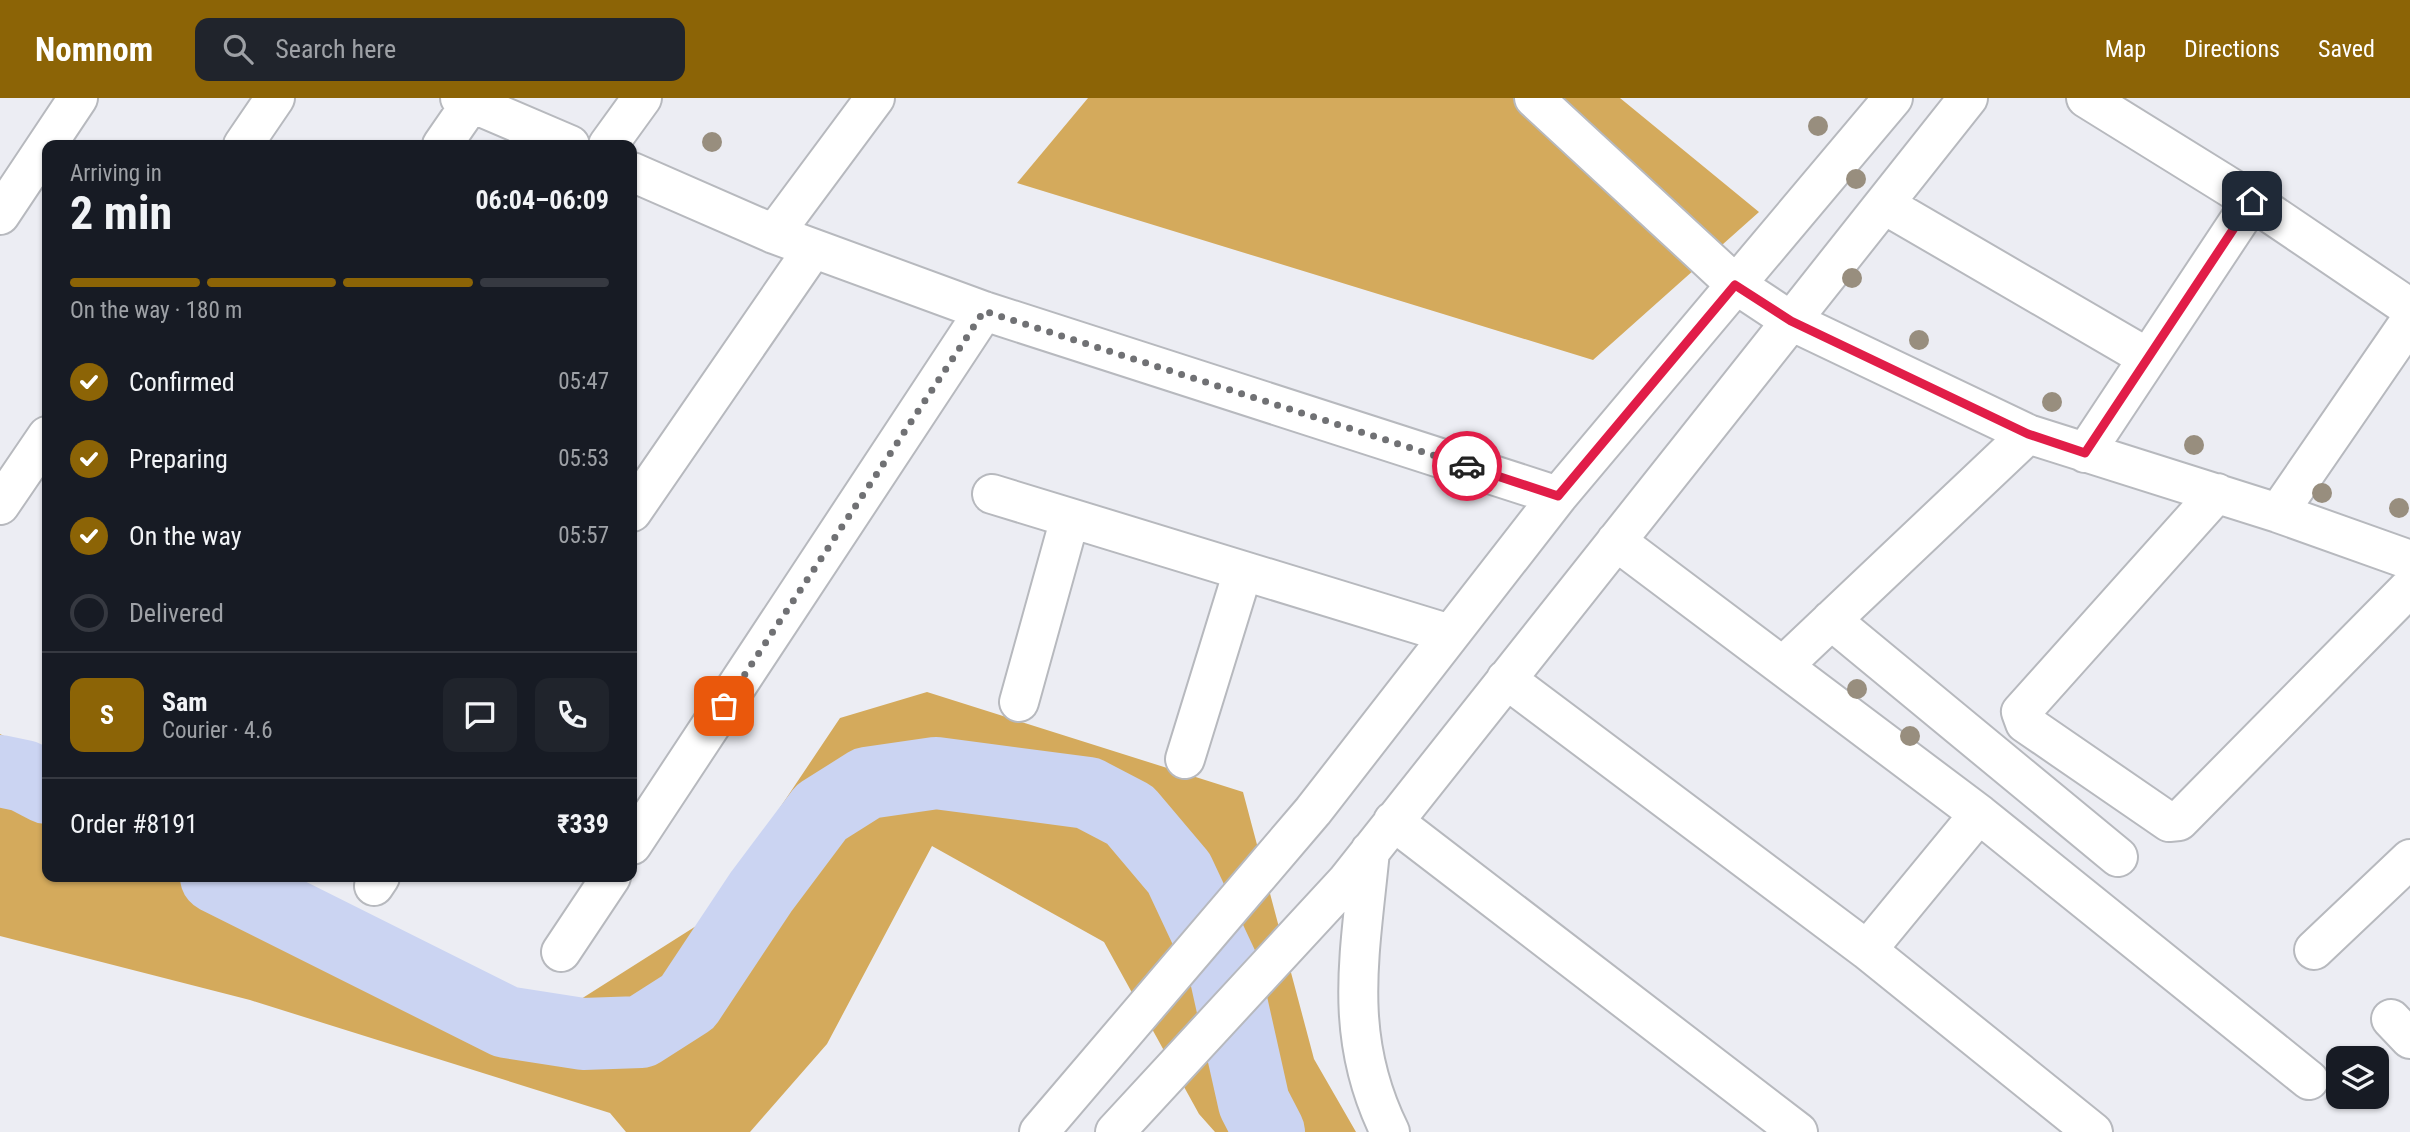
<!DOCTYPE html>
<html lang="en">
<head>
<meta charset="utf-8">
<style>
  :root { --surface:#171b24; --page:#20242c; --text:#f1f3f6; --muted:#9ea1a6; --line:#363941; --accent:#8c6406 }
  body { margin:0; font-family:"Roboto Condensed",sans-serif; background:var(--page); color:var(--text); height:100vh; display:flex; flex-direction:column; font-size:26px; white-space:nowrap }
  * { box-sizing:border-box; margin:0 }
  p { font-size:23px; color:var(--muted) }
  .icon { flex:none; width:38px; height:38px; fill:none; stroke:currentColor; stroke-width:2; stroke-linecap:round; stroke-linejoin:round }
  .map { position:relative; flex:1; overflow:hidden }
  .sheet { position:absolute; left:42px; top:42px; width:595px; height:742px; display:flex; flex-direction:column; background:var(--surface); border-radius:14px; box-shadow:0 2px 5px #0004 }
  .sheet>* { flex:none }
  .buttons { position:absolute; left:2326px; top:948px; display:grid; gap:14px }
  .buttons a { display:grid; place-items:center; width:63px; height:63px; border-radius:14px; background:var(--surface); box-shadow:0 2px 5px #0004; font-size:35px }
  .pin { position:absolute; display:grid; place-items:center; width:60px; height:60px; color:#fff; margin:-30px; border-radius:14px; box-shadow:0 4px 10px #0006 }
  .courier { position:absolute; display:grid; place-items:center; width:70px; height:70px; margin:-35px; border:5px solid #e11d48; border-radius:50%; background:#fff; color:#222; box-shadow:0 2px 9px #0007 }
  .summary em { font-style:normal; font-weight:700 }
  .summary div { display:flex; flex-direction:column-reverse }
  .summary { display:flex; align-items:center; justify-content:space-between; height:119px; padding:0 28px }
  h1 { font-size:46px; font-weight:700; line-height:52px }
  .bar { display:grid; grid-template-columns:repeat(4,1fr); gap:10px 7px; align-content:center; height:84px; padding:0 28px }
  .bar i { height:9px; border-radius:5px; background:var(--line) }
  .bar .on { background:var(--accent) }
  .bar p { grid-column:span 4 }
  .line { display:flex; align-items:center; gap:18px; padding:0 28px; border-top:2px solid var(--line) }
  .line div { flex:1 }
  .round { display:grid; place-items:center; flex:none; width:74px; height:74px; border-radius:14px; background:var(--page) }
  ol { padding:0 28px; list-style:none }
  li { display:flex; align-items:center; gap:21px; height:77px }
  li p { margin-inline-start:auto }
  li .icon { padding:7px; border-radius:50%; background:var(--accent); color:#fff; stroke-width:4 }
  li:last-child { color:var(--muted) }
  li i { width:38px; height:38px; border:4px solid var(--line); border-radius:50% }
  header { display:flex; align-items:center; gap:42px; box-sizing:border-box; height:98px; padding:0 35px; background:var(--accent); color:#fff }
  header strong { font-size:33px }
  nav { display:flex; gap:38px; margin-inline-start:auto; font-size:24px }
  .search { width:490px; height:63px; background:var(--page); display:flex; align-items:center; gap:18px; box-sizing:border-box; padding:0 24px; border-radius:14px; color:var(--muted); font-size:26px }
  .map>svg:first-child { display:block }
  .forest { fill:#d4aa5c }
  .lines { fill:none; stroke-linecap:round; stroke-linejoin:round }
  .river { stroke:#cbd4f2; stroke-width:72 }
  .minor-casing { stroke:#b7b9be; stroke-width:42 }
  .minor { stroke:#fff; stroke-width:38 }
  .tree { fill:#988e7e }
  .done { stroke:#707174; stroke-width:7; stroke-dasharray:0 12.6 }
  .route { stroke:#e11d48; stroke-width:9 }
</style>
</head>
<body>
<header>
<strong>Nomnom</strong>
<div class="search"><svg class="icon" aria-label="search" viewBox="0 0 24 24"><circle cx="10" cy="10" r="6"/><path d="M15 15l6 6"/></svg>Search here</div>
<nav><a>Map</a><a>Directions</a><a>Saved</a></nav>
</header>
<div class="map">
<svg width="2410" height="1034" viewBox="0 0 2410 1034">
  <rect width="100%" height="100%" fill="#ecedf3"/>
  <path class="forest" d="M 1088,0 L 1620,0 L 1759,114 L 1593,262 L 1017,85 Z
    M 927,594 L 1243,694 L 1314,961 L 1356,1034 L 1215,1034 L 1199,1016 L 1104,844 L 932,748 L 827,946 L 750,1034 L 626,1034 L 610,1015 L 250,902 L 0,838 L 0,636 L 47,660 L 47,779 L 270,779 L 341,819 L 528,910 L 581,901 L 704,823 L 840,620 Z"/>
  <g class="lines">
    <path class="river" d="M 0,673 L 24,678 L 47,690
      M 216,779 L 506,924 L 583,936 L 641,934 L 688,904 L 761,794 L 821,714 L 867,685 L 936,675 L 1088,695 L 1130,717 L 1179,775 L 1224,871 L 1254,1005 L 1269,1034"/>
    <g class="minor-casing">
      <path id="minor" d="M 460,0 L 570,47
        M 1534,0 L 1735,186 L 1791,223 L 2028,336 L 2278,415 L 2410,462
        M 2086,0 L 2252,103 L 2410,210
        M 243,47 L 275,0
        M 442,47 L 471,5
        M 608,47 L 642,0
        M 632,74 L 774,136 L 984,213 L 1558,398
        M 1885,107 L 2148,260
        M 0,117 L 78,0
        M 774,136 L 875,0
        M 2085,355 L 2252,103
        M 2217,395 L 2021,614 L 2025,625 L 2169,724 L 2179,723 L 2410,489
        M 992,396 L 1450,536
        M 0,407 L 47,338
        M 632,414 L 813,151
        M 2278,415 L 2410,223
        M 1616,443 L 1979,716 L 2309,982
        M 1831,522 L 2118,759
        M 1783,568 L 2028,336
        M 1506,581 L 1867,852 L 2093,1034
        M 1019,604 L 1070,420
        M 1185,661 L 1243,473
        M 1393,723 L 1798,1034
        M 632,747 L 984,213
        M 1370,753 C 1360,857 1342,937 1390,1034
        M 374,788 L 380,779
        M 1867,852 L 1979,716
        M 2314,852 L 2410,761
        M 561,854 L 611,779
        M 2391,921 L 2410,941
        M 1039,1034 L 1313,713 L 1558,398 L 1893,0
        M 1115,1034 L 1346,784 L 1968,0"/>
    </g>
    <use href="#minor" class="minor"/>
  </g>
  <g class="tree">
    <circle cx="1818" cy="28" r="10"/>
    <circle cx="712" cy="44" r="10"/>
    <circle cx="1856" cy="81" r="10"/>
    <circle cx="1852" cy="180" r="10"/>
    <circle cx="1919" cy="242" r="10"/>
    <circle cx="2052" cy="304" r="10"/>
    <circle cx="2194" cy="347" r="10"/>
    <circle cx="2322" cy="395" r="10"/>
    <circle cx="2399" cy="410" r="10"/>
    <circle cx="1857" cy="591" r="10"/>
    <circle cx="1910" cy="638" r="10"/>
  </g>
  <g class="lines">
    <path class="done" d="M 724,608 L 984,213 L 1467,368"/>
    <path class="route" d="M 1467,368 L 1558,398 L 1735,187 L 1791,223 L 2028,336 L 2085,355 L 2252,103"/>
  </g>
</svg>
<div class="buttons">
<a><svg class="icon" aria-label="layers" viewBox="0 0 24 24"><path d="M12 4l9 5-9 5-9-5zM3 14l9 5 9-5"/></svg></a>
</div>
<div class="pin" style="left:724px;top:608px;background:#ea580c"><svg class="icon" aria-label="bag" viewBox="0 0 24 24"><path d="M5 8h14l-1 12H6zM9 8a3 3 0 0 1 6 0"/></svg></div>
<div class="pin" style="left:2252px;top:103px;background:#1f2937"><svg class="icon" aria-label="home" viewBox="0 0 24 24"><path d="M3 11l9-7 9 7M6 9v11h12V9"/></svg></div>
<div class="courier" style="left:1467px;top:368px"><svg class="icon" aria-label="car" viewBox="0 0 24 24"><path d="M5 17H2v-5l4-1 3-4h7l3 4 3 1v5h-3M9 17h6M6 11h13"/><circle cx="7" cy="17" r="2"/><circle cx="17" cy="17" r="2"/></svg></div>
<section class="sheet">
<div class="summary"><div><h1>2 min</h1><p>Arriving in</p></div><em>06:04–06:09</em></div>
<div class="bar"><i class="on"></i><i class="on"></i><i class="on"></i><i></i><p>On the way · 180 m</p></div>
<ol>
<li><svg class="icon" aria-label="check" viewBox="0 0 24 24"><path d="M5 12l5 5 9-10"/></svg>Confirmed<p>05:47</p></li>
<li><svg class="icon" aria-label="check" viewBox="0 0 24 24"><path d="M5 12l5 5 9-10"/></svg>Preparing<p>05:53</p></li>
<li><svg class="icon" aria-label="check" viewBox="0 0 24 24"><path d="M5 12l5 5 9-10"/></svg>On the way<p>05:57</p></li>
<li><i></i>Delivered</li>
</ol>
<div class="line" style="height:126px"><b class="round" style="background:var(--accent);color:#fff">S</b><div><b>Sam</b><p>Courier · 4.6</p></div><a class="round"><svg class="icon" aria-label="chat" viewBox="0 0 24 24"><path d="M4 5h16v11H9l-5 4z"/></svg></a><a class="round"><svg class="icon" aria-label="phone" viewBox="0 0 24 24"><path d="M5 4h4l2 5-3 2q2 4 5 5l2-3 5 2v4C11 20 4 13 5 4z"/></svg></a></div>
<div class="line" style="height:91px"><div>Order #8191</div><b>₹339</b></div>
</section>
</div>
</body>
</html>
